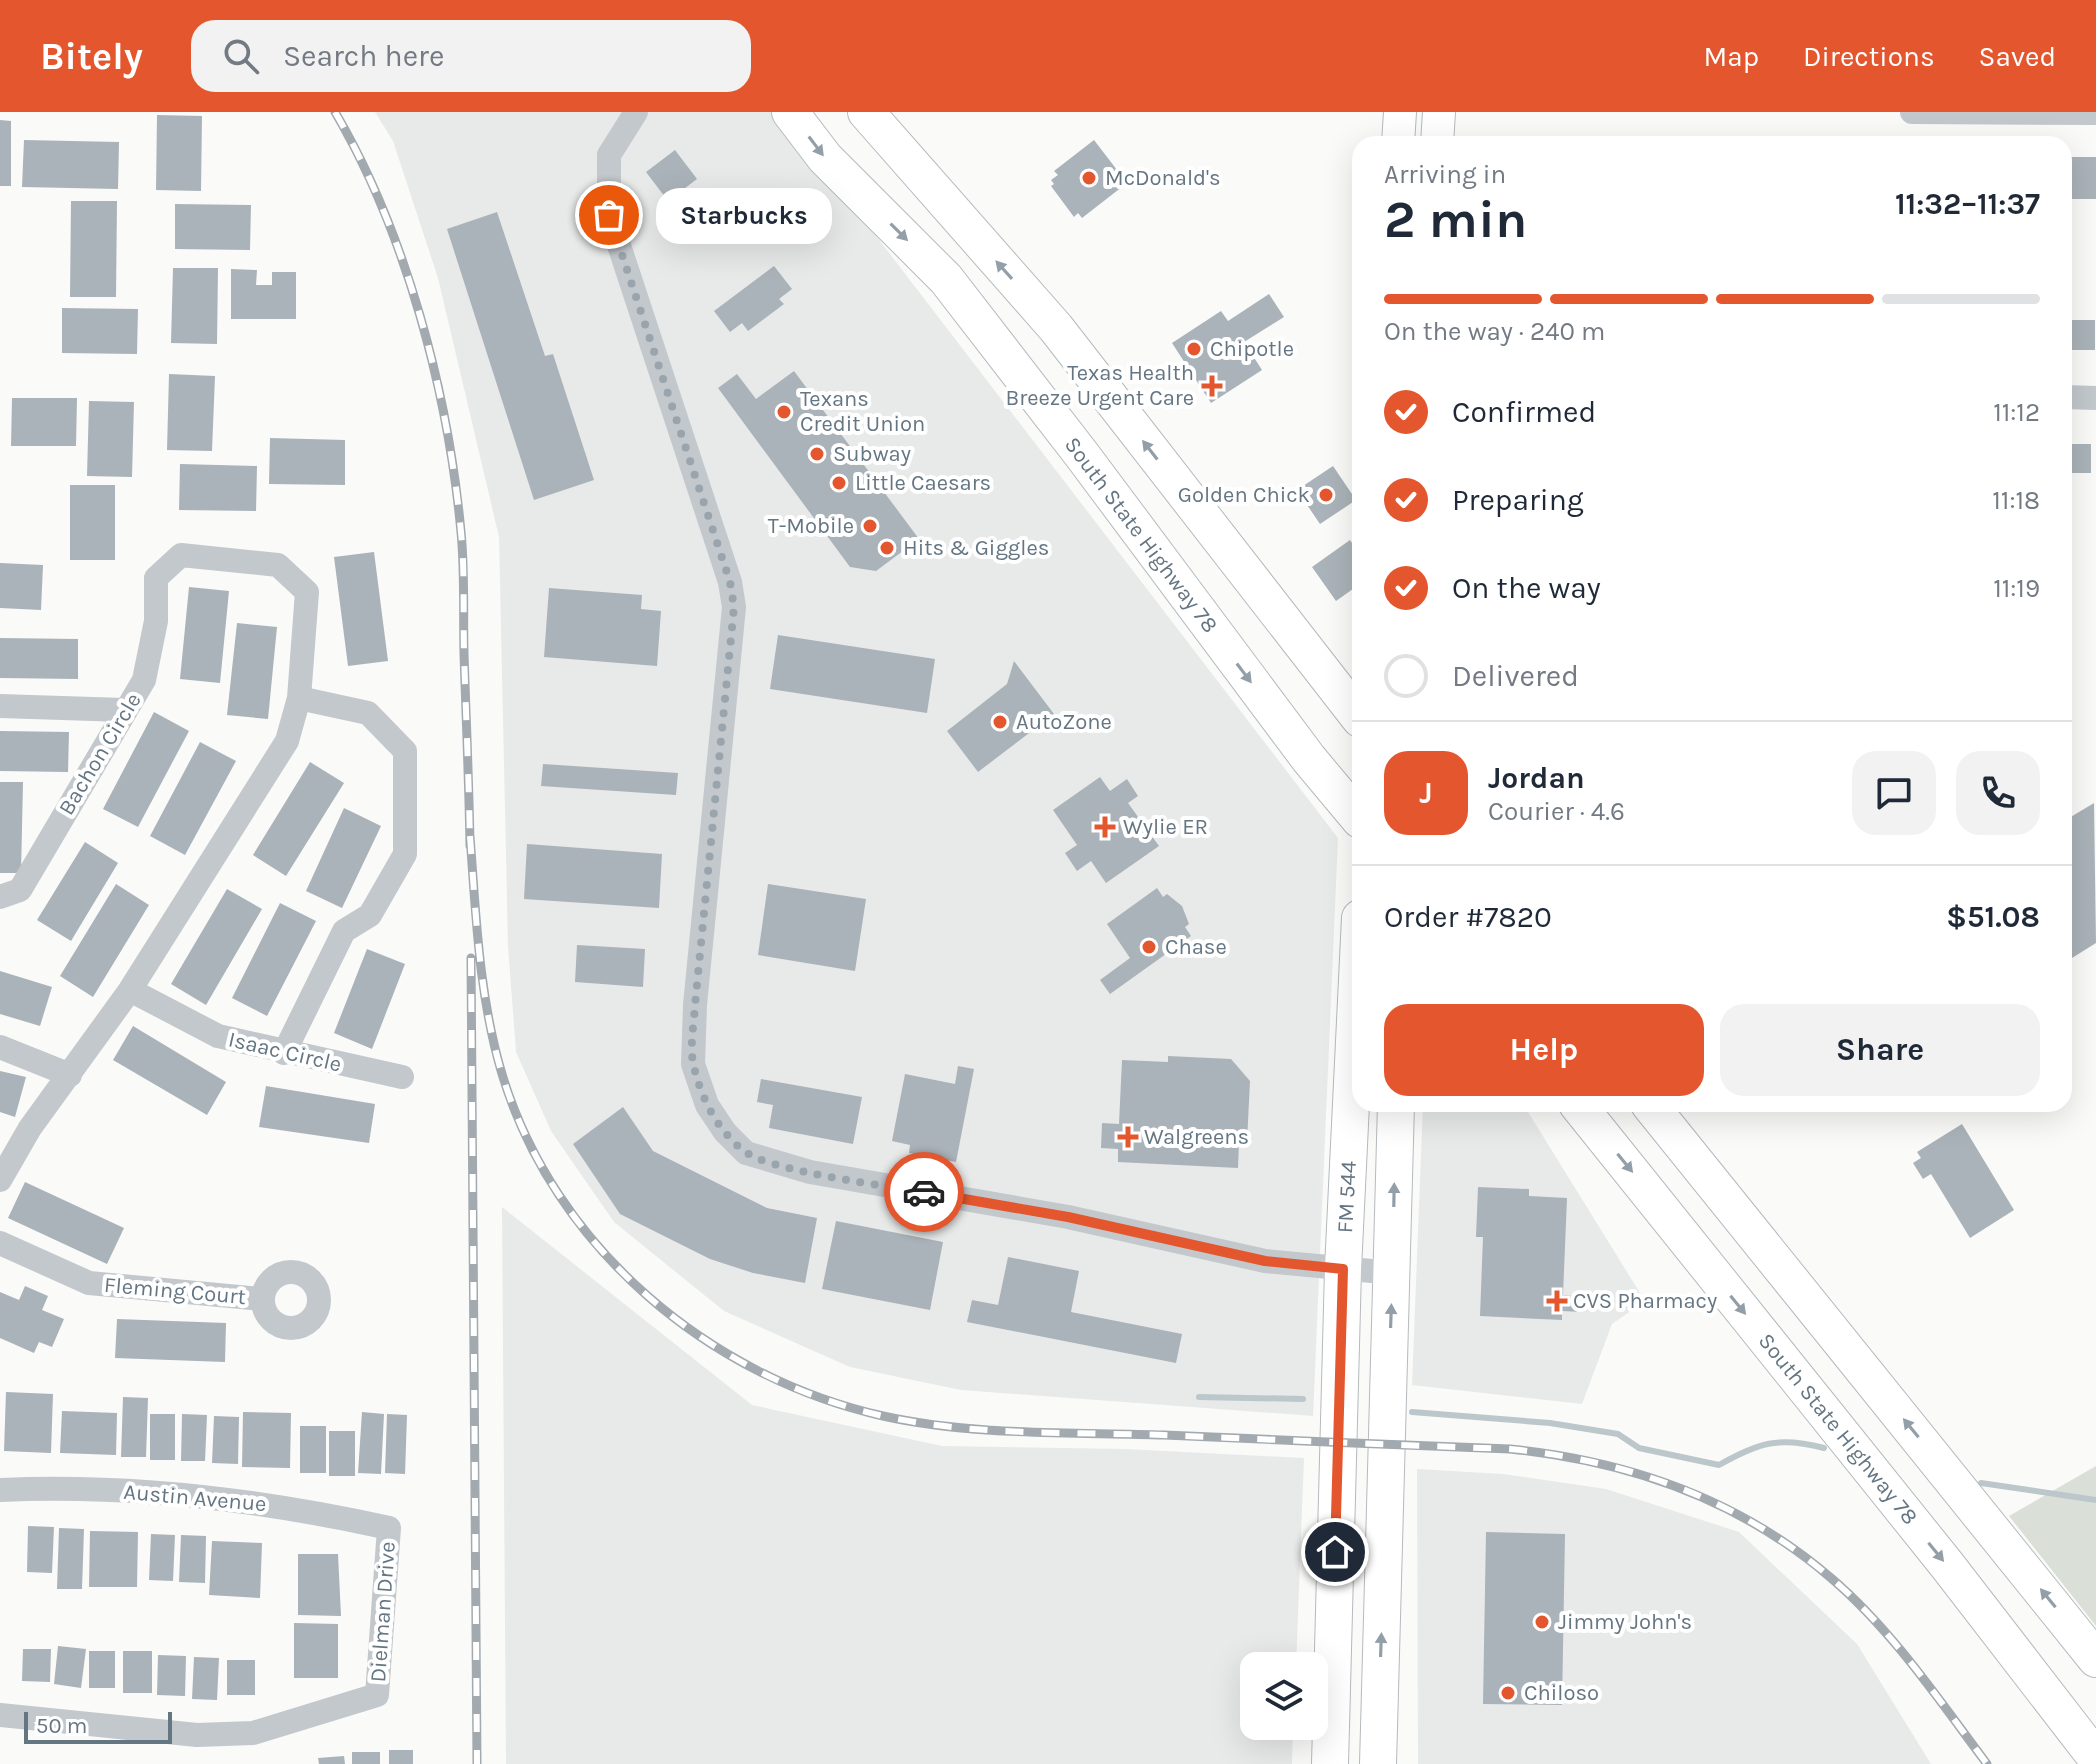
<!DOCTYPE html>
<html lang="en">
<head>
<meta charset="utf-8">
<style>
  :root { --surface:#fff; --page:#f2f2f3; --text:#1f2937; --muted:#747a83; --line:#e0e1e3; --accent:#e4572e }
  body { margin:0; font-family:Karla,sans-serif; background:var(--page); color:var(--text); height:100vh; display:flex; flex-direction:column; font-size:30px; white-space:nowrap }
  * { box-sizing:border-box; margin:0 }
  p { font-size:26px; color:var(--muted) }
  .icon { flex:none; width:44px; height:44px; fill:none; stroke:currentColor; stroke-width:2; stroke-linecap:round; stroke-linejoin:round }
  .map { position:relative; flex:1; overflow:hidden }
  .drawer { position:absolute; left:1352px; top:24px; width:720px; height:976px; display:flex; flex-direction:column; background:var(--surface); border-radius:24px; box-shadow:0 8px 32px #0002 }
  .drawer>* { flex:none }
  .tools { position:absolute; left:1240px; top:1540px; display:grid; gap:16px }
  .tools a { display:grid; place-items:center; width:88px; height:88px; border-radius:16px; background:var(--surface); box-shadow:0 8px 32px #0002; font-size:40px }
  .scale { position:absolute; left:24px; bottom:20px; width:148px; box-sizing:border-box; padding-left:8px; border:4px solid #657683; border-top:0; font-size:22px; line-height:28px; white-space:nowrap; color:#657683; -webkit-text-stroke:6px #fff; paint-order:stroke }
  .pin { position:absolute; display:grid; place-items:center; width:68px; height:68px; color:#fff; margin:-34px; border:4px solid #fff; border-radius:50%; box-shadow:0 2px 8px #0007 }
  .courier { position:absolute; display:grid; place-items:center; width:80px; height:80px; margin:-40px; border:6px solid #e4572e; border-radius:50%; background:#fff; color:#222; box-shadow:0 2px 10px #0007 }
  .bubble { position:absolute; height:56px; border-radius:24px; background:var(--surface); box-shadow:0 8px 32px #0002; font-size:26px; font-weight:700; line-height:56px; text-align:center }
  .head em { font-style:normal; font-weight:700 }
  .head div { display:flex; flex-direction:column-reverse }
  .head { display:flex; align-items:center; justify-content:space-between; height:136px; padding:0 32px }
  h1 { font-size:52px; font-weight:700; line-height:60px }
  .bar { display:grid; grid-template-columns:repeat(4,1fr); gap:12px 8px; align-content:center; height:96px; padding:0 32px }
  .bar i { height:10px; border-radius:6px; background:var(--line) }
  .bar .selected { background:var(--accent) }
  .bar p { grid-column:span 4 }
  .line { display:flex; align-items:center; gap:20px; padding:0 32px; border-top:2px solid var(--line) }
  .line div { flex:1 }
  .round { display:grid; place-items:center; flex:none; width:84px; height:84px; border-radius:24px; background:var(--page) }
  ol { padding:0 32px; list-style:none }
  li { display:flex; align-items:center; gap:24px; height:88px }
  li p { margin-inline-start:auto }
  li .icon { padding:8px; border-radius:50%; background:var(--accent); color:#fff; stroke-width:4 }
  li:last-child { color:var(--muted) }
  li i { width:44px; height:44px; border:4px solid var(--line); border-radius:50% }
  .action { display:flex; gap:16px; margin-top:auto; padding:16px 32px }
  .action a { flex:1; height:92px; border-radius:24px; background:var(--accent); color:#fff; font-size:32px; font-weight:700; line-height:92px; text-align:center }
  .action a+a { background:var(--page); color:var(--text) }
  header { display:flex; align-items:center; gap:48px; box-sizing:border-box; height:112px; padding:0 40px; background:var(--accent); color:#fff }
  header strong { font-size:38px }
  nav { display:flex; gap:44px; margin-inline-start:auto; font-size:28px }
  .search { width:560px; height:72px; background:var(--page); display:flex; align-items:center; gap:20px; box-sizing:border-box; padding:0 28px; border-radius:24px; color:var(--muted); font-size:30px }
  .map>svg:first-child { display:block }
  .built { fill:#e8e9e9 }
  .green { fill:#dadfd7 }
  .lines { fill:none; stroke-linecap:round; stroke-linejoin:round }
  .stream { stroke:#bbc7cb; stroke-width:6 }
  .building { fill:#aab3b9 }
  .secondary-casing { stroke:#b3babf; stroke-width:34 }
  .primary-casing { stroke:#b5babe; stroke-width:38 }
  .street { stroke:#c3c8cc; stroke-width:24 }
  .secondary { stroke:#fff; stroke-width:32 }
  .primary { stroke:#fff; stroke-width:36 }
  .rail-casing { stroke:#a2aab0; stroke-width:9 }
  .rail { stroke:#fff; stroke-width:6; stroke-dasharray:18; stroke-linecap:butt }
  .oneway { fill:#939fa8 }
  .done { stroke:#99a4ac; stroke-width:8; stroke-dasharray:0 14.4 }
  .route { stroke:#e4572e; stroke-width:10 }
  .poi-dot { fill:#e4572e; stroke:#fff; stroke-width:3 }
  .labels { text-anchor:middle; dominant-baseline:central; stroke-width:8; stroke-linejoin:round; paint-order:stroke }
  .poi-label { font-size:22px; fill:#657683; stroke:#fff; text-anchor:start }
  .street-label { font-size:22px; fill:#657683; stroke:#fff }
</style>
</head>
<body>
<header>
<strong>Bitely</strong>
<div class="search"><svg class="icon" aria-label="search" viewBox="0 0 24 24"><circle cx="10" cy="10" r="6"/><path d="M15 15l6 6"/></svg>Search here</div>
<nav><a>Map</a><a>Directions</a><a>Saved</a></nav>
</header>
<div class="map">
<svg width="2096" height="1652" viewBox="0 0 2096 1652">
  <rect width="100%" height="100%" fill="#fafaf8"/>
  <path class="built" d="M 375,0 L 781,0 L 1338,726 L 1313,1304 L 961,1278 L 850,1255 L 724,1199 L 614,1110 L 551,1019 L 516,940 L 508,834 L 499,425 L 438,166 L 393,29 Z
    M 1423,992 L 1523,992 L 1645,1189 L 1612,1212 L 1582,1292 L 1412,1273 Z
    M 502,1095 L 752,1293 L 942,1334 L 1125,1337 L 1304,1346 L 1296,1554 L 1254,1554 L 1254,1614 L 1293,1614 L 1292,1652 L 506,1652 Z
    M 1417,1357 L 1503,1362 L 1606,1377 L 1739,1420 L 1857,1532 L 1931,1652 L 1418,1652 Z"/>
  <path class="green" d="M 2096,1354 L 2096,1514 L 2009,1404 Z"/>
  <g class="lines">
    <path class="stream" d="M 1199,1285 L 1303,1287
      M 1412,1300 L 1550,1311 L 1618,1322 L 1639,1336 L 1719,1353 C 1758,1331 1778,1324 1824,1336
      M 1981,1371 L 2096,1388"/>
  </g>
  <path class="building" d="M 157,3 L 202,4 L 201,79 L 156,78 Z
    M 0,8 L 11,9 L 11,74 L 0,74 Z
    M 24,28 L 119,30 L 118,77 L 22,75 Z
    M 1094,28 L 1127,71 L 1082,106 L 1078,101 L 1074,105 L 1051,74 L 1054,72 L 1051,68 L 1058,63 L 1054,59 Z
    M 675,38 L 697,67 L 668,89 L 646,60 Z
    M 2066,45 L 2096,45 L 2096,87 L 2066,87 Z
    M 71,89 L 117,89 L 116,185 L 70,185 Z
    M 175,92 L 251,93 L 250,138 L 175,137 Z
    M 497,100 L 545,244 L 553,242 L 594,368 L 534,388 L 447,117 Z
    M 774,154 L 792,177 L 779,187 L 784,192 L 748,219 L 742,211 L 730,220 L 714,199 Z
    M 173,156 L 218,156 L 217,232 L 171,231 Z
    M 231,157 L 257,158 L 256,173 L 272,173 L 272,160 L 296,160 L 296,207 L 231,207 Z
    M 1269,182 L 1284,205 L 1244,230 L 1262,258 L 1211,291 L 1172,231 L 1221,199 L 1228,209 Z
    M 62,196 L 138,197 L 137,242 L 62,241 Z
    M 2064,208 L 2095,208 L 2095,238 L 2064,238 Z
    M 794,259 L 919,427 L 876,459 L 850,455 L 718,276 L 737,262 L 756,287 Z
    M 169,262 L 215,264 L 212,339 L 167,338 Z
    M 12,286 L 77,286 L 76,334 L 11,334 Z
    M 89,289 L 134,290 L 132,365 L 87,364 Z
    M 270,326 L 345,328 L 345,373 L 269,372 Z
    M 2064,332 L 2091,332 L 2091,361 L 2064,361 Z
    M 180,352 L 257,354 L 256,399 L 179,398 Z
    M 1333,354 L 1356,388 L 1320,412 L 1297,378 Z
    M 70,373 L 115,373 L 115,448 L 70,448 Z
    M 1350,428 L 1360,443 L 1360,472 L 1336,489 L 1312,455 Z
    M 374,440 L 388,549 L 348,554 L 334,445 Z
    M 0,451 L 43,453 L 41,498 L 0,496 Z
    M 189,475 L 229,479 L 220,571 L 180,567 Z
    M 549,476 L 642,483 L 641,497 L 661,499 L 657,554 L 544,545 Z
    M 237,511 L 277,515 L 268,607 L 227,603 Z
    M 778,523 L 935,547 L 927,601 L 770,577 Z
    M 0,526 L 78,527 L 78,567 L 0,566 Z
    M 1014,549 L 1054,602 L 978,660 L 947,619 L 1007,572 Z
    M 154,600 L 189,619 L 138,715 L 103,697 Z
    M 0,619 L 69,620 L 68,660 L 0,659 Z
    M 200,630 L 236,649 L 185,743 L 150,724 Z
    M 310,650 L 344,671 L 286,764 L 253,743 Z
    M 543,652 L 678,661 L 676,683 L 541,674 Z
    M 1100,665 L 1110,679 L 1127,667 L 1138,684 L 1128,691 L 1159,734 L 1106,771 L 1091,749 L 1077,759 L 1065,741 L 1077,733 L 1053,698 Z
    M 0,670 L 23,670 L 21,761 L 0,761 Z
    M 2094,691 L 2096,831 L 2064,851 L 2064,709 Z
    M 344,696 L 381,714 L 342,796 L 306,779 Z
    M 85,730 L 118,751 L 71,829 L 37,808 Z
    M 527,732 L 662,742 L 659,796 L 524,787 Z
    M 116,772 L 149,793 L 93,885 L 60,864 Z
    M 768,772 L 866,787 L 855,859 L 758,843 Z
    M 1157,776 L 1163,785 L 1167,782 L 1182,794 L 1189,812 L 1185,815 L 1191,824 L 1110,882 L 1100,868 L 1130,846 L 1107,812 Z
    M 227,777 L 262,797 L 206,893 L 171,872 Z
    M 280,791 L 316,809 L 267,904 L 232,886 Z
    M 577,833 L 645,837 L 643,875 L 575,870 Z
    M 367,837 L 405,852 L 372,937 L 334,921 Z
    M 0,859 L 52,875 L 40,914 L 0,902 Z
    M 133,914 L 226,970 L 207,1003 L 113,948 Z
    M 1168,944 L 1231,947 L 1250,969 L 1247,1030 L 1239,1030 L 1238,1056 L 1118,1050 L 1118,1037 L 1101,1036 L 1102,1011 L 1119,1012 L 1122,948 L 1168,950 Z
    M 958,954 L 974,957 L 956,1050 L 909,1041 L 910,1033 L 892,1029 L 905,962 L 955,972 Z
    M 0,959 L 26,965 L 15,1005 L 0,1000 Z
    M 761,967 L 862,985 L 853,1032 L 769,1016 L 773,993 L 757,990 Z
    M 266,974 L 375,992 L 369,1031 L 259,1015 Z
    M 623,995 L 653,1039 L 767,1096 L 817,1106 L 805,1171 L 753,1161 L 710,1147 L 620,1102 L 573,1032 Z
    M 1962,1012 L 2014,1098 L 1970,1126 L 1931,1062 L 1923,1067 L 1913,1051 L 1921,1046 L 1917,1040 Z
    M 25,1070 L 124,1116 L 107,1152 L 8,1106 Z
    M 1478,1075 L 1529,1077 L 1529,1084 L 1567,1086 L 1563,1183 L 1583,1184 L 1582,1200 L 1562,1199 L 1562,1208 L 1480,1204 L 1483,1125 L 1476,1125 Z
    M 836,1109 L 943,1130 L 930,1198 L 822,1177 Z
    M 1008,1145 L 1079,1159 L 1071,1200 L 1182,1222 L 1176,1251 L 967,1210 L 972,1188 L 998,1193 Z
    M 25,1174 L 48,1184 L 42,1198 L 64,1207 L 52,1235 L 39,1230 L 34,1241 L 0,1226 L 0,1180 L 19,1188 Z
    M 117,1207 L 226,1211 L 225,1250 L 115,1246 Z
    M 6,1280 L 53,1282 L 51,1341 L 4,1339 Z
    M 123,1285 L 148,1286 L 146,1345 L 121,1345 Z
    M 62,1299 L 117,1301 L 116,1343 L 60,1341 Z
    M 243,1300 L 291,1301 L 290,1356 L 242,1355 Z
    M 362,1300 L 384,1302 L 381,1362 L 358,1361 Z
    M 150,1302 L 175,1302 L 175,1348 L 150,1348 Z
    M 182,1302 L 207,1303 L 205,1349 L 181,1349 Z
    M 387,1302 L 407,1303 L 405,1362 L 385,1361 Z
    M 214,1304 L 239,1305 L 238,1352 L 212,1351 Z
    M 300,1314 L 326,1314 L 326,1361 L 300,1361 Z
    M 329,1319 L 355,1319 L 355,1364 L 329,1364 Z
    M 28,1414 L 54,1415 L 52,1461 L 27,1460 Z
    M 59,1416 L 84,1417 L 82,1477 L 57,1477 Z
    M 90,1419 L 138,1420 L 137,1475 L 89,1475 Z
    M 1486,1420 L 1565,1422 L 1562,1593 L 1483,1592 Z
    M 151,1422 L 175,1423 L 173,1469 L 149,1468 Z
    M 181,1423 L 206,1424 L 205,1471 L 179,1470 Z
    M 212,1429 L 262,1431 L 260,1486 L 209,1483 Z
    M 298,1442 L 338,1442 L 341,1504 L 298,1503 Z
    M 294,1511 L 338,1512 L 338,1566 L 294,1566 Z
    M 58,1534 L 86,1537 L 81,1576 L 54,1572 Z
    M 23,1537 L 51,1537 L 50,1570 L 22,1569 Z
    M 89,1539 L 115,1539 L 115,1576 L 89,1576 Z
    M 123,1539 L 152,1539 L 152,1581 L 123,1581 Z
    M 158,1543 L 186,1544 L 185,1584 L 157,1583 Z
    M 194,1545 L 219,1546 L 217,1588 L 192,1587 Z
    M 227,1548 L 255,1548 L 255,1583 L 227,1583 Z
    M 389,1638 L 413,1638 L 413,1652 L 389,1652 Z
    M 352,1640 L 380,1640 L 380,1652 L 352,1652 Z
    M 344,1644 L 345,1652 L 319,1652 L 318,1646 Z"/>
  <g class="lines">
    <g class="secondary-casing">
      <path id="secondary" d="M 1398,32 L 1400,0
        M 1437,32 L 1439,0"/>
    </g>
    <g class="primary-casing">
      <path id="primary" d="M 790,0 L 825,46 L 946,167 L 1082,343 L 1309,647 L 1360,708
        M 866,0 L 1056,216 L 1360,607
        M 1577,992 L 1947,1453 L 2096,1646
        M 1649,992 L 2096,1547
        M 1330,1652 L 1343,1157 L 1360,806
        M 1378,1652 L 1396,992"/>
    </g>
    <path class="street" d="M 636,0 L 609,43 L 609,103 L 730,470 L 734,495 L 695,893 L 693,952 L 707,993 L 725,1020 L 746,1041 L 810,1060 L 1068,1105 L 1265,1149 L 1393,1161
      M 1912,0 L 2096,1
      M 2064,285 L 2096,286
      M 0,594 L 124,598
      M 0,785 L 20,778 L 144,568 L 156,509 L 156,466 L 181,443 L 278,453 L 307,480 L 299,586 L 368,601 L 405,639 L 405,742 L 370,803 L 344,819 L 284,941
      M 130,878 L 218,924 L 402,965
      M 0,935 L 70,963
      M 0,1068 L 30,1016 L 130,878 L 287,629 L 299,586
      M 0,1131 L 89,1171 L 262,1187
      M263 1188a28 28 0 1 1 56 0a28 28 0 1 1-56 0Z
      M 0,1378 C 130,1372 262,1388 389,1416 L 377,1583 L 253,1621 L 197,1623 L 0,1603"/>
    <use href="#secondary" class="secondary"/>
    <use href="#primary" class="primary"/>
    <g class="rail-casing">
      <path id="rail" d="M 335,0 C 406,121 448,280 461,420 C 465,460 463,501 464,541 C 466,605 469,670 470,734
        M 470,724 C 476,804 479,885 502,962 C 554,1135 709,1265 883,1304 C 973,1324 1072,1320 1164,1323 C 1279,1328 1395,1333 1510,1337 C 1629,1349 1739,1387 1831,1466 C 1892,1518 1939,1588 1987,1652
        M 471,846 L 477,1652"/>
    </g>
    <use href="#rail" class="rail"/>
  </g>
  <defs><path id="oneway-solid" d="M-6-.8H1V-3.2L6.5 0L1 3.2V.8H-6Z" transform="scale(2)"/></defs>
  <g class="oneway">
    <use href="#oneway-solid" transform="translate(816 34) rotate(53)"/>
    <use href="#oneway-solid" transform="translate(899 120) rotate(45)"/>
    <use href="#oneway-solid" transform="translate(1004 158) rotate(-132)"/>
    <use href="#oneway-solid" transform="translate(1150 338) rotate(-128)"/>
    <use href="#oneway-solid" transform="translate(1244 561) rotate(53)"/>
    <use href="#oneway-solid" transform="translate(1625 1051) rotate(51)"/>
    <use href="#oneway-solid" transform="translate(1394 1083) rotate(-89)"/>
    <use href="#oneway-solid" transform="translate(1738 1193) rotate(51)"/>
    <use href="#oneway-solid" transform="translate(1391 1204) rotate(-88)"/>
    <use href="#oneway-solid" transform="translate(1911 1316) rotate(-129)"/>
    <use href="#oneway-solid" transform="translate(1936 1440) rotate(51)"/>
    <use href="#oneway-solid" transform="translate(2048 1486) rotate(-129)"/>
    <use href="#oneway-solid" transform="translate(1381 1533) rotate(-88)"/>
  </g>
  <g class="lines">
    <path class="done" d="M 609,103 L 730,470 L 734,495 L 695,893 C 694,912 689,936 694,955 C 701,986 718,1019 744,1039 C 769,1059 887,1074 924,1080"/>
    <path class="route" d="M 924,1080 L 1068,1105 L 1265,1149 L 1343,1157 L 1335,1440"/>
  </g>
  <g class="poi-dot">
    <circle cx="1089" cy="66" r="8"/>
    <circle cx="1194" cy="237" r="8"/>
    <path d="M1208 262h8v8h8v8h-8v8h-8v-8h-8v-8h8z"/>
    <circle cx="784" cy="300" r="8"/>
    <circle cx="817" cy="342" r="8"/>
    <circle cx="839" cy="371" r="8"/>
    <circle cx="1326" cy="383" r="8"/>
    <circle cx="870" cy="414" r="8"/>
    <circle cx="887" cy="436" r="8"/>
    <circle cx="1000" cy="610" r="8"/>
    <path d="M1101 703h8v8h8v8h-8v8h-8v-8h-8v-8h8z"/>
    <circle cx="1149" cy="835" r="8"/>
    <path d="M1124 1013h8v8h8v8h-8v8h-8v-8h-8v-8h8z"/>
    <path d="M1553 1177h8v8h8v8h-8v8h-8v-8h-8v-8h8z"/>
    <circle cx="1542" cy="1510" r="8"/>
    <circle cx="1508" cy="1581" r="8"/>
  </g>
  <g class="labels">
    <g class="poi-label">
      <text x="1105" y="66">McDonald's</text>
      <text x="1210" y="237">Chipotle</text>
      <text x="1194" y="261" text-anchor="end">Texas Health<tspan x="1194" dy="25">Breeze Urgent Care</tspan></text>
      <text x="800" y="287">Texans<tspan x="800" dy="25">Credit Union</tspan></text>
      <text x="833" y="342">Subway</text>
      <text x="855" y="371">Little Caesars</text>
      <text x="1310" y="383" text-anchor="end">Golden Chick</text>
      <text x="854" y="414" text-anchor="end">T-Mobile</text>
      <text x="903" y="436">Hits &amp; Giggles</text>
      <text x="1016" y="610">AutoZone</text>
      <text x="1123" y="715">Wylie ER</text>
      <text x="1165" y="835">Chase</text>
      <text x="1144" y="1025">Walgreens</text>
      <text x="1573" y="1189">CVS Pharmacy</text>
      <text x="1558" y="1510">Jimmy John's</text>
      <text x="1524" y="1581">Chiloso</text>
    </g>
    <g class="street-label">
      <text transform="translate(1141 423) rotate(53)">South State Highway 78</text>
      <text transform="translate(100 642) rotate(-59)">Bachon Circle</text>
      <text transform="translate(285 940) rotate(13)">Isaac Circle</text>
      <text transform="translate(1347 1085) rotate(-87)">FM 544</text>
      <text transform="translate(175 1179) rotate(5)">Fleming Court</text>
      <text transform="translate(1838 1317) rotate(51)">South State Highway 78</text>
      <text transform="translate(195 1386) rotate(5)">Austin Avenue</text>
      <text transform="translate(383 1500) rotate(-86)">Dielman Drive</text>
    </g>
  </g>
</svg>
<div class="tools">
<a><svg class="icon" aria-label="layers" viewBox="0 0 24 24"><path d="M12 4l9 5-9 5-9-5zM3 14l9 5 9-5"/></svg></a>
</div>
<div class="scale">50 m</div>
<div class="pin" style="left:609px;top:103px;background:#ea580c"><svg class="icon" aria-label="bag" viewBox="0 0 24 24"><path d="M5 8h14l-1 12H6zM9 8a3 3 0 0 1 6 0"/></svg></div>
<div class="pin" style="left:1335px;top:1440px;background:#1f2937"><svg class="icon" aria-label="home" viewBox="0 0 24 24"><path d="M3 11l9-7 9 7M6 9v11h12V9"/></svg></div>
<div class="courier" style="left:924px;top:1080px"><svg class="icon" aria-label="car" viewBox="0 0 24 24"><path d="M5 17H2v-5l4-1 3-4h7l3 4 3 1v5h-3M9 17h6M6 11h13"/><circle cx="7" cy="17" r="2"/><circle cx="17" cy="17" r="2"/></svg></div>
<div class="bubble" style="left:656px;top:76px;width:176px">Starbucks</div>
<section class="drawer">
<div class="head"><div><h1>2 min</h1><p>Arriving in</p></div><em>11:32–11:37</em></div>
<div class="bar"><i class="selected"></i><i class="selected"></i><i class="selected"></i><i></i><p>On the way · 240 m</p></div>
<ol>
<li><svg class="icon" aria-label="check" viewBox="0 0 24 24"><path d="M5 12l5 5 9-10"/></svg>Confirmed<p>11:12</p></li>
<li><svg class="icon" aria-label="check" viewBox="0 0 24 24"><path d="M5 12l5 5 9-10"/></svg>Preparing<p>11:18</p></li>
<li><svg class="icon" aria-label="check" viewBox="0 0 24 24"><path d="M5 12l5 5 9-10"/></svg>On the way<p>11:19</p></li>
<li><i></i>Delivered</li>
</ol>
<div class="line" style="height:144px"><b class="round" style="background:var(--accent);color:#fff">J</b><div><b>Jordan</b><p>Courier · 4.6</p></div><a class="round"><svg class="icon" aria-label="chat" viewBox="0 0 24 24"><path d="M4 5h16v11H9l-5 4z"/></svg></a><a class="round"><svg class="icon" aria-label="phone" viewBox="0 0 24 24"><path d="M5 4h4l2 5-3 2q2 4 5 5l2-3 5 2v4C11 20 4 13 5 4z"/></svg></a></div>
<div class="line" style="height:104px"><div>Order #7820</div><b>$51.08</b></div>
<div class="action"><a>Help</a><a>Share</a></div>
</section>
</div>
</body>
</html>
